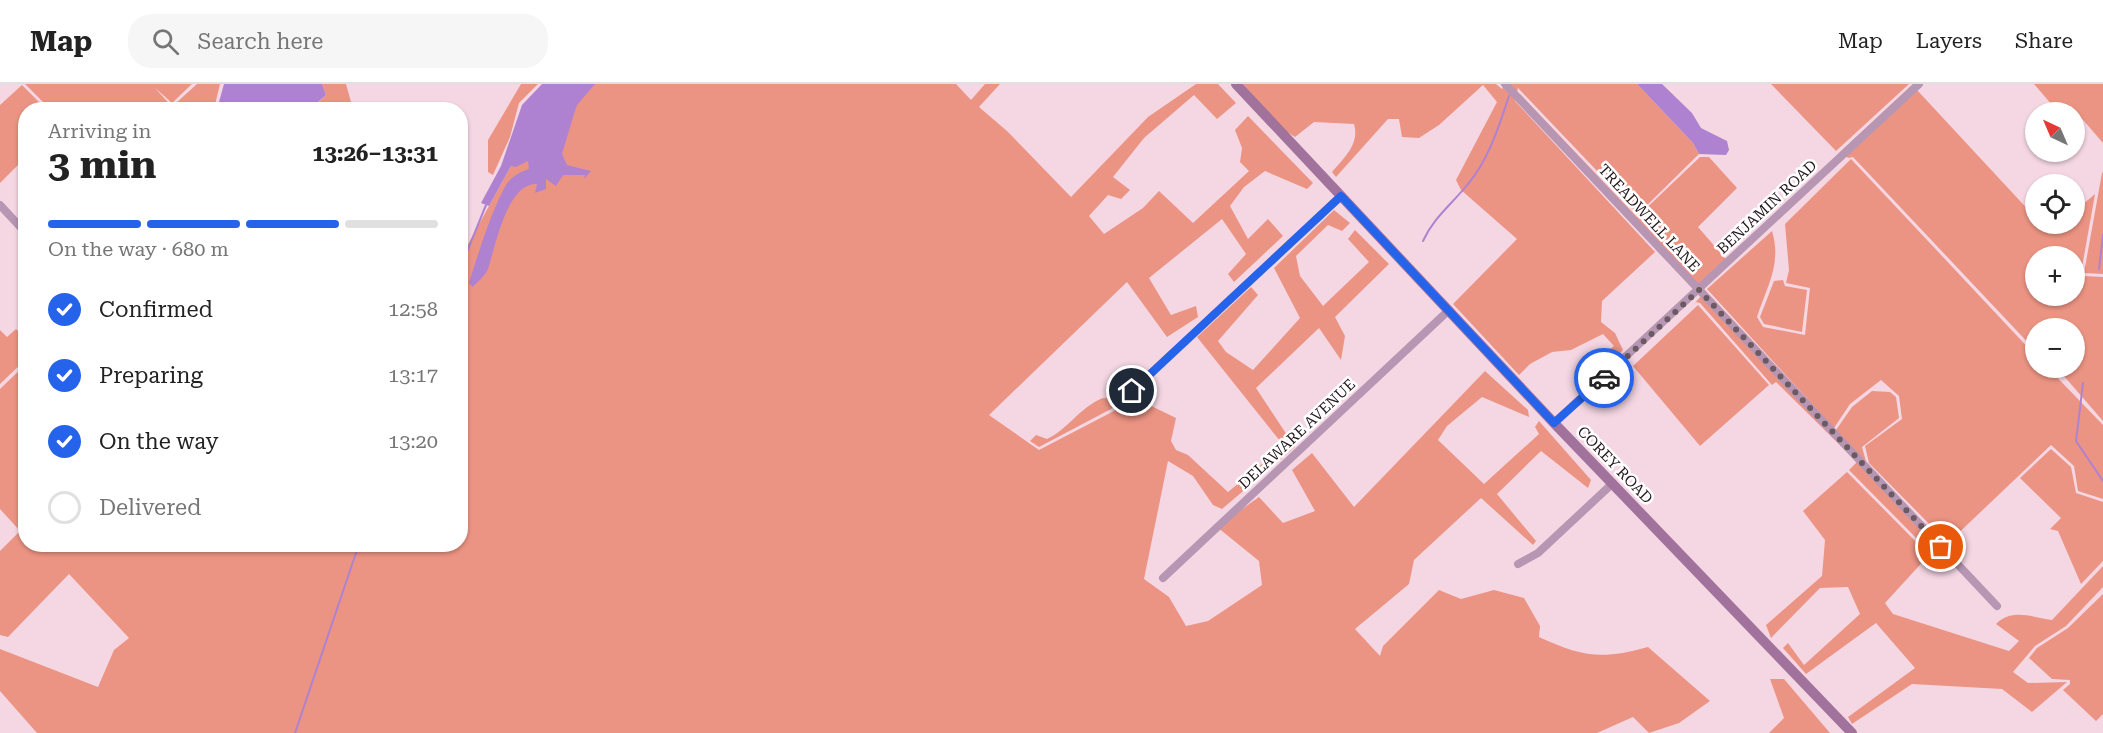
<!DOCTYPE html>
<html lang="en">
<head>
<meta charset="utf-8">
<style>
  :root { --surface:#fff; --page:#f6f6f6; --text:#222; --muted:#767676; --line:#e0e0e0; --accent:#2563eb }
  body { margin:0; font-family:"Roboto Serif",serif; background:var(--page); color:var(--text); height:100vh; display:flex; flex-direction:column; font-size:22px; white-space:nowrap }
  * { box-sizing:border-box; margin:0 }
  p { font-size:20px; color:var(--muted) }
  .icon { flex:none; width:33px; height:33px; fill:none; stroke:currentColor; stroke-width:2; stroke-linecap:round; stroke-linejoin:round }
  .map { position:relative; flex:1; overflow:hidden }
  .side { position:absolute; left:18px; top:18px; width:450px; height:450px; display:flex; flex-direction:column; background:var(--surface); border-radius:24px; box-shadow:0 2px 4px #0004 }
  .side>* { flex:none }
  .needle { width:39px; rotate:316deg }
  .tools { position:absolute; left:2025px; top:18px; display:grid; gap:12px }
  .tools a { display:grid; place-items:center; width:60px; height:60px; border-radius:50%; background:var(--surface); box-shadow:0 2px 4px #0004; font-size:30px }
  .pin { position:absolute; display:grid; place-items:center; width:51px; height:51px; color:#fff; margin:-26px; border:3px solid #fff; border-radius:50%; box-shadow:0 2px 6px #0007 }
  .courier { position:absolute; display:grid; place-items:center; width:60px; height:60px; margin:-30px; border:4px solid #2563eb; border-radius:50%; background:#fff; color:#222; box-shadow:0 2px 8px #0007 }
  .headline em { font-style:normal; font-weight:700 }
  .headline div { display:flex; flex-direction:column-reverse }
  .headline { display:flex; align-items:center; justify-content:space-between; height:102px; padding:0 30px }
  h1 { font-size:39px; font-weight:700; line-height:45px }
  .bar { display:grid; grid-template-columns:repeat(4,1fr); gap:9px 6px; align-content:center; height:72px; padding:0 30px }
  .bar i { height:8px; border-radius:4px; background:var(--line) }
  .bar .current { background:var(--accent) }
  .bar p { grid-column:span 4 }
  ol { padding:0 30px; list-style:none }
  li { display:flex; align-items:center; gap:18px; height:66px }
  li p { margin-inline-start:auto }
  li .icon { padding:6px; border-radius:50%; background:var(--accent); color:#fff; stroke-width:4 }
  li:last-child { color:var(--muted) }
  li i { width:33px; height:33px; border:3px solid var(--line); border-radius:50% }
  header { display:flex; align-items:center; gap:36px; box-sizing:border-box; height:84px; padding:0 30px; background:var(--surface); border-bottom:2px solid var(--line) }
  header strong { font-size:28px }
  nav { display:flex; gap:33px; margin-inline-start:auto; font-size:21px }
  .search { width:420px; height:54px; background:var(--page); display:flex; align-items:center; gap:15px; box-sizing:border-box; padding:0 21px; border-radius:24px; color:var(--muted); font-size:22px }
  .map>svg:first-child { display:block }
  .green { fill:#ec9483; fill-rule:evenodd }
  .water { fill:#ae82d1 }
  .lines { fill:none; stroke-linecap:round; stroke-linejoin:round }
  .stream { stroke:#ae82d1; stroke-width:2 }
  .street { stroke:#b696b3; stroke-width:8 }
  .secondary { stroke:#a0729c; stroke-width:10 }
  .done { stroke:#6b5a61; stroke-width:6; stroke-dasharray:0 10.8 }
  .route { stroke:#2563eb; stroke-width:8 }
  .labels { text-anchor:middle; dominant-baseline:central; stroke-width:5; stroke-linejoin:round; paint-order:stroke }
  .street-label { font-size:15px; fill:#21171b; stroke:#fff }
</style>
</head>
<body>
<header>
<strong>Map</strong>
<div class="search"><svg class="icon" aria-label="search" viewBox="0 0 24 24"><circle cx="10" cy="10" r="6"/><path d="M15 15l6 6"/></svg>Search here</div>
<nav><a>Map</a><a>Layers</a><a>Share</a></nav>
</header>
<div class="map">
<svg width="2103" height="649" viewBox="0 0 2103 649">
  <rect width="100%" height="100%" fill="#f5d7e4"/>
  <path class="green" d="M 25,0 L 192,0 L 172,19 L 155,4 L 175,26 L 126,25 L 120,20 L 114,25 L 50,25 Z
    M 197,0 L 220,0 L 214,25 L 180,25 L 175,20 Z
    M 322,0 L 346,0 L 353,25 L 310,26 L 326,11 Z
    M 521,0 L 538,0 L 519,19 L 510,53 L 493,91 L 488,88 L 488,56 Z
    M 556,0 L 956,0 L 971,16 L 985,0 L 1000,0 L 979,23 L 1007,47 L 1071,113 L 1148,33 L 1196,0 L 1218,0 L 1236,19 L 1217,35 L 1194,11 L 1144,54 L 1113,93 L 1130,106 L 1121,115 L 1108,111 L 1089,132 L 1104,150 L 1143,124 L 1159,107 L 1193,139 L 1249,87 L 1240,78 L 1242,64 L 1235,46 L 1248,32 L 1313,99 L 1307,105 L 1265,87 L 1244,103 L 1230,122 L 1248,155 L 1268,135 L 1283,152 L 1234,198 L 1228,190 L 1246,170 L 1222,135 L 1149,194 L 1171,231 L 1196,222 L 1198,233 L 1167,253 L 1127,198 L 989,331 L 1039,366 L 1137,315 L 1176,334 L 1171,357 L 1176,366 L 1188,371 L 1228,408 L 1284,362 L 1197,253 L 1251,203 L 1258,211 L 1218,257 L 1226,268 L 1253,286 L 1300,234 L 1274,184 L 1334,126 L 1350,139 L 1342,147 L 1328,141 L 1296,172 L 1300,192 L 1323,222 L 1369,178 L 1348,155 L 1355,146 L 1389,180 L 1335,233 L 1345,252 L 1341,276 L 1319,244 L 1256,304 L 1295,363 L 1222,425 L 1213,421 L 1193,392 L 1168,377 L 1144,495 L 1169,513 L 1186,542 L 1208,537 L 1262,501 L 1259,477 L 1217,443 L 1259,413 L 1283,439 L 1315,427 L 1292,386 L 1312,369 L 1354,423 L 1485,287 L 1528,326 L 1529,333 L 1482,313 L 1447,342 L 1438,356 L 1484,400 L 1539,350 L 1535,343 L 1539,337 L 1591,396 L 1588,404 L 1541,367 L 1497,410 L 1536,457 L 1533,461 L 1481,414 L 1414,476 L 1409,500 L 1355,545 L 1380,572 L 1383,562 L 1439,506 L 1461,515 L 1494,506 L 1524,514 L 1540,542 L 1539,553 C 1583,573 1601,576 1648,563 L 1710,617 L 1679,639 L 1649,649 L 1633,633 L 1597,649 L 37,649 L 0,607 L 0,565 L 98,603 L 114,566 L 129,554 L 69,490 L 8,553 L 0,551 L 0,467 L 20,447 L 0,425 L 0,305 L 25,281 L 26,460 L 460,460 L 461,173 Z
    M 1243,0 L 1496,0 L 1502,5 L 1504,0 L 1637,0 L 1693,59 L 1699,70 L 1638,130 L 1518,4 L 1515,17 L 1655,168 L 1602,217 L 1601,238 L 1615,249 L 1623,266 L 1596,292 L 1591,289 L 1589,282 L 1614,262 L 1603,250 L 1571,266 L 1552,268 L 1530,280 L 1519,291 L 1453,220 L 1517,155 L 1461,106 L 1456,96 L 1497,18 L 1483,1 L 1439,41 L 1419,54 L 1402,53 L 1399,35 L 1388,35 L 1336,93 L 1332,88 C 1344,74 1360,60 1354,40 L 1314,38 L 1295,53 L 1284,46 Z
    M 1771,0 L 1909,0 L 1836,67 Z
    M 1913,0 L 1922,0 L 1917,6 L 2035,133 L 2036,140 L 2041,140 L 2050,148 L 2060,140 L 2074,140 L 2075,127 L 2095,110 L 2081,189 L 2084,192 L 2103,193 L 2103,337 L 2057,284 L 2074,284 L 2074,244 L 2036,244 L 2035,266 L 1853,73 L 1848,74 L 1841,67 ZM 2036,172 L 2074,172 L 2074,212 L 2036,212 Z
    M 2034,0 L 2103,0 L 2103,59 L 2071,22 L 2058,28 Z
    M 22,1 L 46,25 L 26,26 L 25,74 L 0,99 L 0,21 Z
    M 1520,10 L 1637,133 L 1700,73 L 1709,73 L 1737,104 L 1698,143 L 1730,180 L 1704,205 L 1836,346 L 1852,323 L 1872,307 L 1890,308 L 1896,313 L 1899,334 L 1862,363 L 1867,381 L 1945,460 L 1926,478 L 1931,472 L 1931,469 L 1849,386 L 1857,378 L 1776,298 L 1772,301 L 1700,219 L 1696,218 L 1692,222 L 1703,210 L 1519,15 Z
    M 1851,75 L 2035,271 L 2036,284 L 2048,284 L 2103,341 L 2103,415 L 2078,407 L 2074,382 L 2051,361 L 1948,459 L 1869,379 L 1865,362 L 1902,335 L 1899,312 L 1881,296 L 1850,320 L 1834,344 L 1707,205 L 1772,147 C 1782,180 1767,202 1757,233 L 1763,243 L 1805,251 L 1810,204 L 1786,199 L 1789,186 L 1785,140 Z
    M 2103,88 L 2103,190 L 2084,189 L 2102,89 Z
    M 1783,196 L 1785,202 L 1807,206 L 1802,248 L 1764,240 L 1760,233 L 1774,197 Z
    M 1698,221 L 1769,301 L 1700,362 L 1633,282 Z
    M 16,245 L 25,254 L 25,276 L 0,300 L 0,246 L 7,253 Z
    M 1103,314 L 1128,316 L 1039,363 L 1030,357 L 1036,351 L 1047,355 C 1066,347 1080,323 1103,314 Z
    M 2051,365 L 2071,383 L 2076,409 L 2103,418 L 2103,477 L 2081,500 L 2058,447 L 2050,445 L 2061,434 L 2020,394 Z
    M 1847,388 L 1929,471 L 1885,519 L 1893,530 L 2009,567 L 2019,557 L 1996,540 C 2012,524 2031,533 2052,536 L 2103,482 L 2103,503 L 2066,542 L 2035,562 L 2013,588 L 2028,599 L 2067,598 L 2032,628 L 2002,605 L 1912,600 L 1852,640 L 1848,633 L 1915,584 L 1876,539 L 1806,590 L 1783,564 L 1788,559 L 1804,581 L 1860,530 L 1848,503 L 1820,504 L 1771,554 L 1766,541 L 1822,492 L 1825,456 L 1803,427 Z
    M 2103,510 L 2103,630 L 2096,637 L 2063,606 L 2070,600 L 2070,596 L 2052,595 L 2029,574 L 2037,564 L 2068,544 Z
    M 1770,595 L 1784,595 L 1830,649 L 1769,649 L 1784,634 Z"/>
  <path class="water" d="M 224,0 L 322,0 L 326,11 L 310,25 L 217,25 Z
    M 542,0 L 595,0 L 577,21 L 574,30 L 562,70 L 567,81 L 591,87 L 584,95 L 585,91 L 563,91 L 556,102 L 546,95 L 546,105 L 535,109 L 537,100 C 507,98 495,164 488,185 C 486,191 477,198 473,203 L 469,199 C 478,170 491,128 506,101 C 512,92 520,88 529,85 L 528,77 L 516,83 L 511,82 L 489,122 L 481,119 L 501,82 L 522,21 Z
    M 1637,0 L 1662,0 L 1692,29 L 1701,44 L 1727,57 L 1729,66 L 1726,71 L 1699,70 L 1693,59 Z"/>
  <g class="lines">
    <path class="stream" d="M 1423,157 C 1434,133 1452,120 1468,100 C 1489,75 1499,42 1509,12
      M 460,185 L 486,121
      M 2099,185 L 2103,151
      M 2083,299 L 2076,357 L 2103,397
      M 295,649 L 359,460"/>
    <path class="street" d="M 1505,0 L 1997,522
      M 0,121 L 26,149
      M 1132,307 L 1341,112
      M 1554,339 L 1919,0
      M 1518,480 L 1538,469 L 1613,399
      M 1163,494 L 1449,226"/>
    <path class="secondary" d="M 1236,0 L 1554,339 L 1852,649"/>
  </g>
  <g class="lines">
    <path class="done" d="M 1604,294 L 1699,206 L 1941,463"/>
    <path class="route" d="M 1132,307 L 1341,112 L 1554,339 L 1604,294"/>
  </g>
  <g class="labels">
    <g class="street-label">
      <text transform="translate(1767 123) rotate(-43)">BENJAMIN ROAD</text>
      <text transform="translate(1649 134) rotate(47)">TREADWELL LANE</text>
      <text transform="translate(1297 350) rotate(-43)">DELAWARE AVENUE</text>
      <text transform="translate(1615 381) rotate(46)">COREY ROAD</text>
    </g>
  </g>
</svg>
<div class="tools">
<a><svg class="needle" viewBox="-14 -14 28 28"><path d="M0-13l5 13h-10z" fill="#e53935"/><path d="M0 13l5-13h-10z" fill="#767676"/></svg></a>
<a><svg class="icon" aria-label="locate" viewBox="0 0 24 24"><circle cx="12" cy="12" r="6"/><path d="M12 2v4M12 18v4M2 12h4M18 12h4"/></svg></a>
<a>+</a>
<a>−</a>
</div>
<div class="pin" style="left:1941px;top:463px;background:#ea580c"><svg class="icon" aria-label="bag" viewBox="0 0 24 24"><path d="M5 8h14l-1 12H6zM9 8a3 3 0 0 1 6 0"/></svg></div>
<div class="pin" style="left:1132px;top:307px;background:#1f2937"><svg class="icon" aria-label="home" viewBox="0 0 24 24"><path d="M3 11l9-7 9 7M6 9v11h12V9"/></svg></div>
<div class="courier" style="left:1604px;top:294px"><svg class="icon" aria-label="car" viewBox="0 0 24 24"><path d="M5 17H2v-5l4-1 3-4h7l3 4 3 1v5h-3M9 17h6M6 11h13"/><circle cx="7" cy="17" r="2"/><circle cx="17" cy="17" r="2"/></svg></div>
<section class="side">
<div class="headline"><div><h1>3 min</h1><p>Arriving in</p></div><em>13:26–13:31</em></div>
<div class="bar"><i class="current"></i><i class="current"></i><i class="current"></i><i></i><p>On the way · 680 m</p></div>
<ol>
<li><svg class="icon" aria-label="check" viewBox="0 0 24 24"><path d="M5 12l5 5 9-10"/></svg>Confirmed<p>12:58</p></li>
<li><svg class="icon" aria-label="check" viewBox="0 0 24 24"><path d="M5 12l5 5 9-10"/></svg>Preparing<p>13:17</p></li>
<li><svg class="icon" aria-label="check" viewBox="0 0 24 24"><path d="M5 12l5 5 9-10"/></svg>On the way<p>13:20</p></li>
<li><i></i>Delivered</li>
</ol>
</section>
</div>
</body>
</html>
